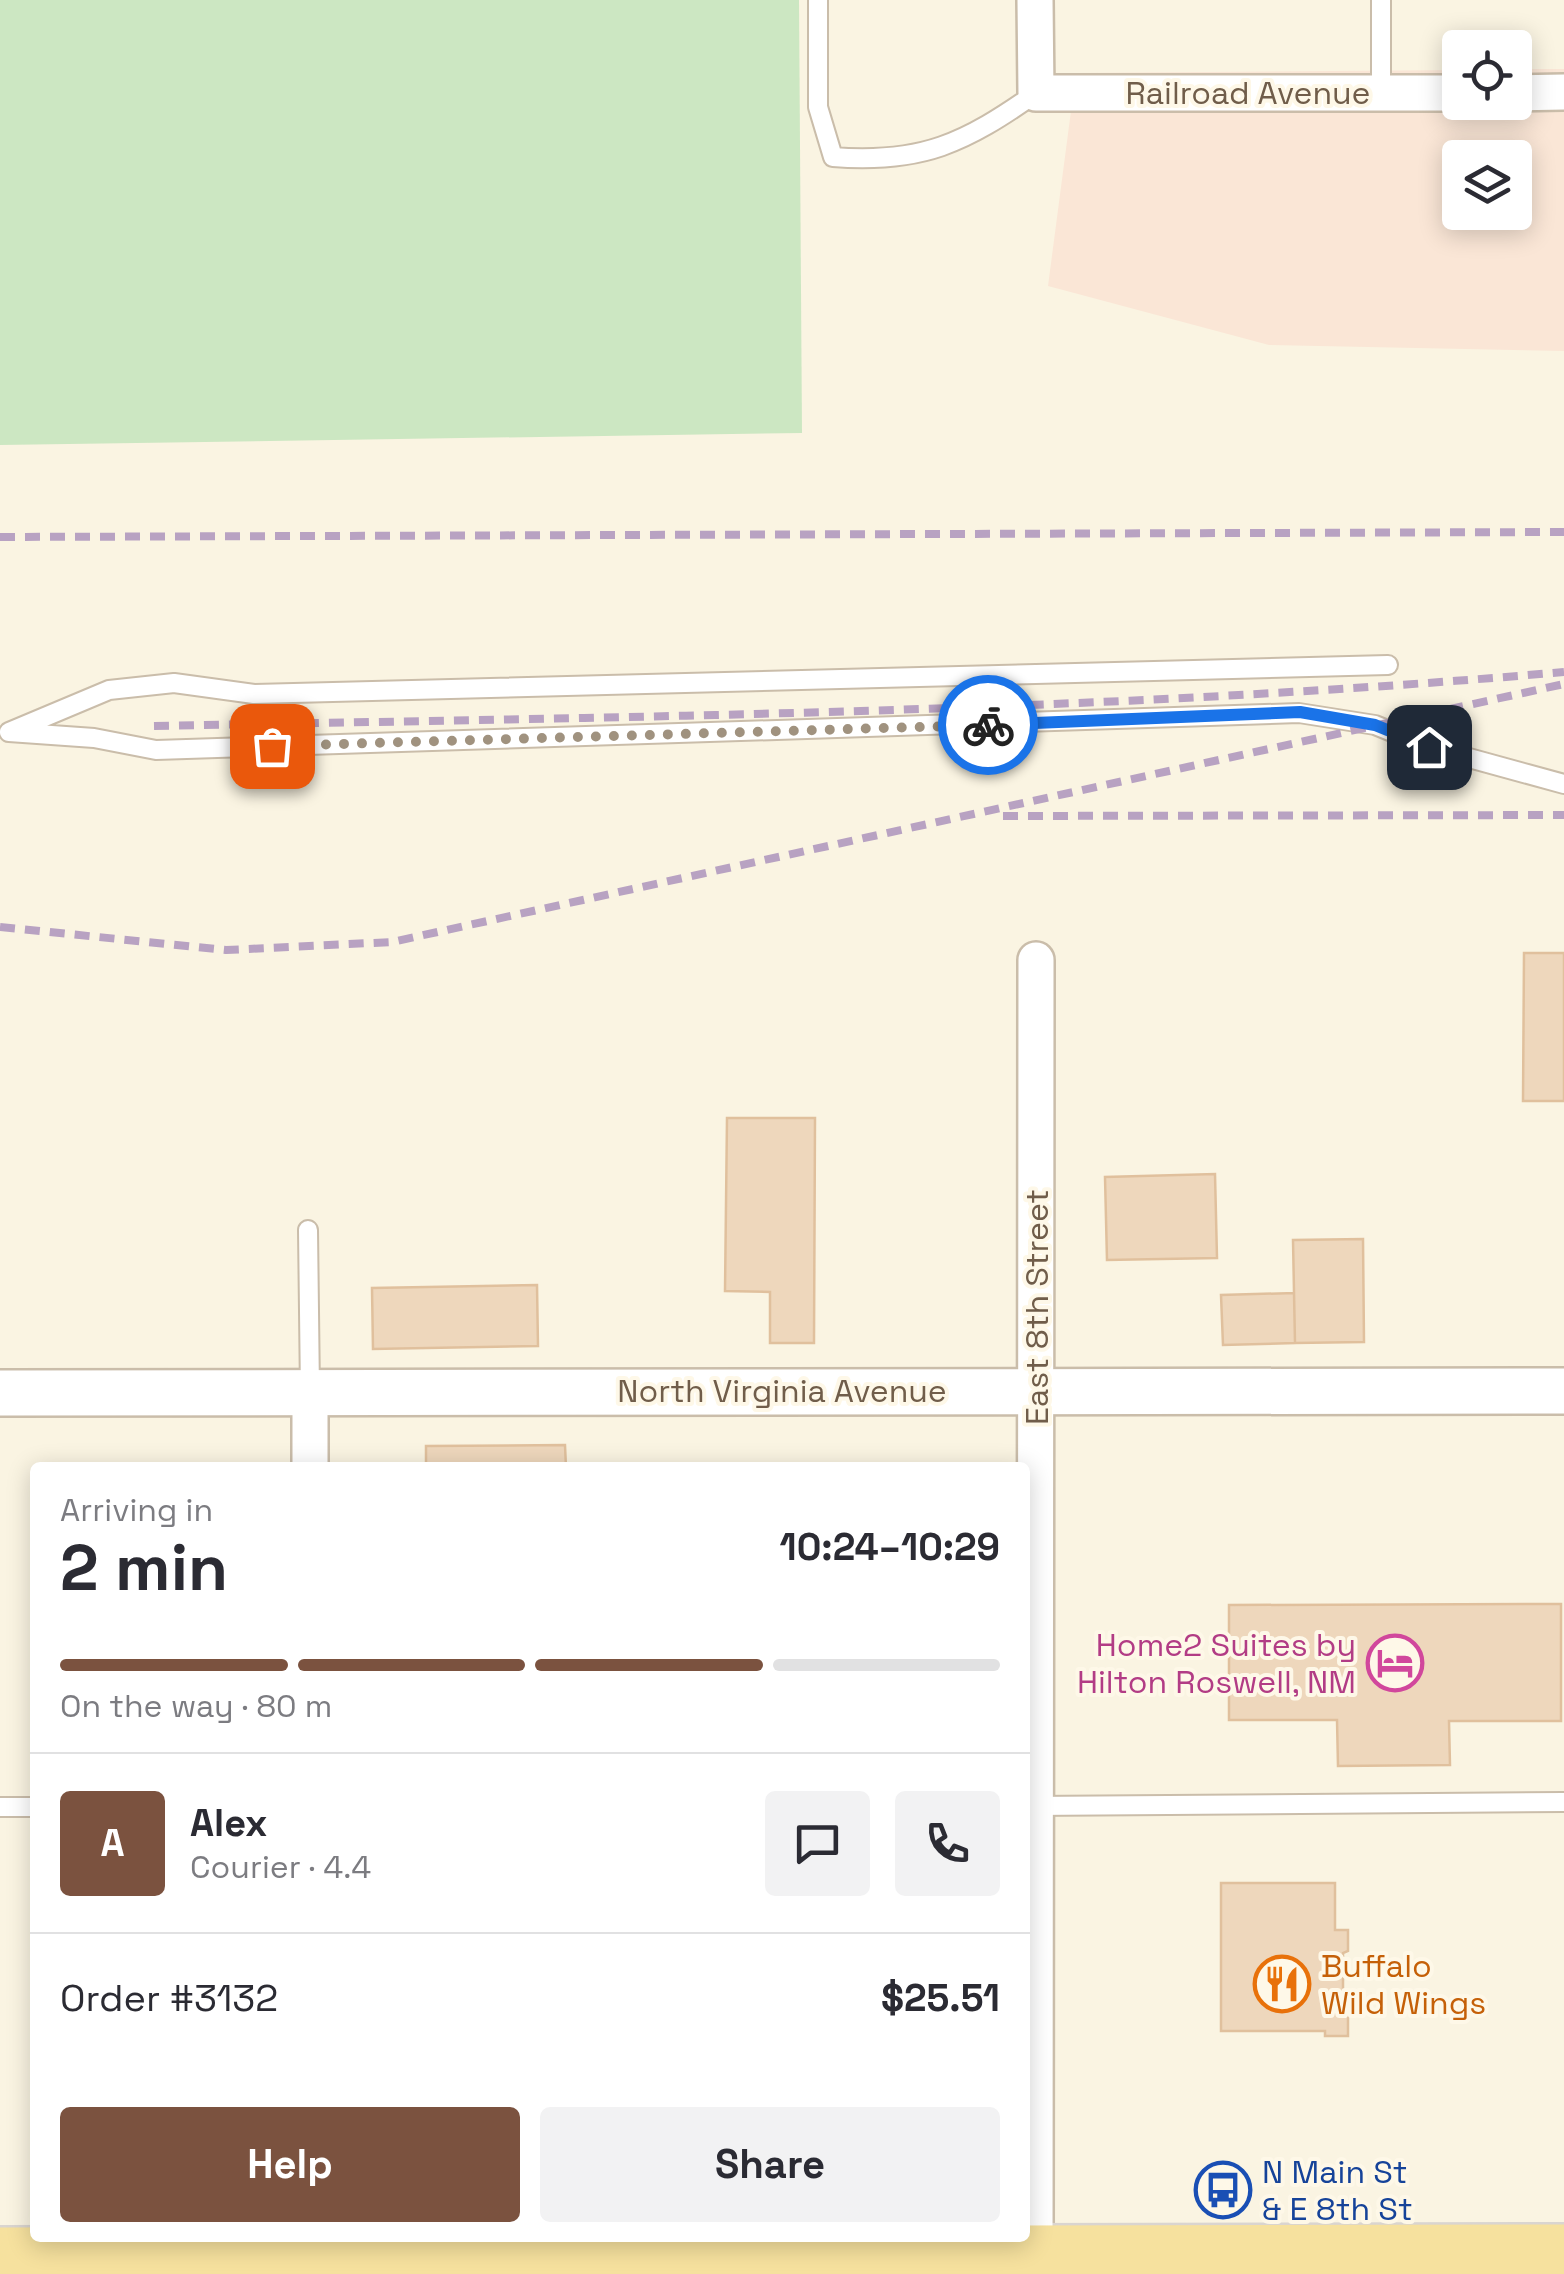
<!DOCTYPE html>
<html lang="en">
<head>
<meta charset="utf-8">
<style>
  :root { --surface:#fff; --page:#f2f2f3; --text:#2b2b33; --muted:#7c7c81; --line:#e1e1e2; --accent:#7b523f }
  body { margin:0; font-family:"Space Grotesk",sans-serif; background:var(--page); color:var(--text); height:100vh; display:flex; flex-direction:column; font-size:38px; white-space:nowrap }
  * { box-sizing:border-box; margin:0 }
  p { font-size:32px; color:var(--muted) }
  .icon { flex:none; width:55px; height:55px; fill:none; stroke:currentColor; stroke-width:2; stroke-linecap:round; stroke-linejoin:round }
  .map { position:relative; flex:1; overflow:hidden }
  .sheet { position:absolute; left:30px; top:1462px; width:1000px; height:780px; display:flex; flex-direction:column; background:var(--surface); border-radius:10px; box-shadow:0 5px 25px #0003 }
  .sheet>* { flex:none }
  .buttons { position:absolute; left:1442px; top:30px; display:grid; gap:20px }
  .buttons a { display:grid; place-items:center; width:90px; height:90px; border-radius:10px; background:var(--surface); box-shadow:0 5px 25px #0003; font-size:50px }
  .pin { position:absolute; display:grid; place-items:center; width:85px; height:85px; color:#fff; margin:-42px; border-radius:20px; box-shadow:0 5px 15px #0006 }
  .courier { position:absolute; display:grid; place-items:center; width:100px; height:100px; margin:-50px; border:8px solid #1a73e8; border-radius:50%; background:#fff; color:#222; box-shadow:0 2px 12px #0007 }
  .headline em { font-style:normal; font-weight:700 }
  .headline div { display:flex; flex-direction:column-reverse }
  .headline { display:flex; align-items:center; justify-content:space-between; height:170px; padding:0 30px }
  h1 { font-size:65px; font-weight:700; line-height:75px }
  .bar { display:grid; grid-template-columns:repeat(4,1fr); gap:15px 10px; align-content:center; height:120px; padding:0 30px }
  .bar i { height:12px; border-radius:8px; background:var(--line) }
  .bar .on { background:var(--accent) }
  .bar p { grid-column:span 4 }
  .line { display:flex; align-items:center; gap:25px; padding:0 30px; border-top:2px solid var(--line) }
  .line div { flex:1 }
  .round { display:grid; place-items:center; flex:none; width:105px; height:105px; border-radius:10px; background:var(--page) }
  .button { display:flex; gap:20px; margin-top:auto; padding:20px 30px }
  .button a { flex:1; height:115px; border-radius:10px; background:var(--accent); color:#fff; font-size:40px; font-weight:700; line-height:115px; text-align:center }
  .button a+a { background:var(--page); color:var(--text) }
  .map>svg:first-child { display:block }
  .commercial { fill:#fae6d6; fill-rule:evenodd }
  .green { fill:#cce7c2 }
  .building { fill:#eed7bc; stroke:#e0c09d; stroke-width:2.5 }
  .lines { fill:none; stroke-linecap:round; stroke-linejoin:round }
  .service-casing { stroke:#cabdaa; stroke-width:22 }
  .minor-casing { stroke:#cabdaa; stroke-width:40 }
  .tertiary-casing { stroke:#cabdaa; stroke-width:50 }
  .primary-casing { stroke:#dad5d0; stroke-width:60 }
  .service { stroke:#fff; stroke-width:18 }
  .minor { stroke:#fff; stroke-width:35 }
  .tertiary { stroke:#fff; stroke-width:45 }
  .primary { stroke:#f6e19e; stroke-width:55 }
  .rail { stroke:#b8a2c2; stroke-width:8; stroke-dasharray:15 10; stroke-linecap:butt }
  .done { stroke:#a0927f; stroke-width:10; stroke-dasharray:0 18 }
  .route { stroke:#1a73e8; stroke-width:12 }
  .labels { text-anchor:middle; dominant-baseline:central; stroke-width:8; stroke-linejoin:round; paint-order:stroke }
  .street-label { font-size:32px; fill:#705d4a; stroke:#fef8e8 }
  .hotel-label { font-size:32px; fill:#b23c85; stroke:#fef8e8; text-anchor:end }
  .food-label { font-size:32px; fill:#c56008; stroke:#fef8e8; text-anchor:start }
  .transit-label { font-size:32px; fill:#164399; stroke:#fef8e8; text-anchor:start }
</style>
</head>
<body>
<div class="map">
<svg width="1564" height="2274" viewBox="0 0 1564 2274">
  <rect width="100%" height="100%" fill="#faf4e2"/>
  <path class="commercial" d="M 1515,69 L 1564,69 L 1564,351 L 1269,345 L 1048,286 L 1076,73 L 1460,70 L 1460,102 L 1515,102 ZM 1460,158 L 1515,158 L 1515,212 L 1460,212 Z"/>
  <path class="green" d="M 0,0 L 799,0 L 802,433 L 0,445 Z"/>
  <path class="building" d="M 1524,953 L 1564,953 L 1564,1101 L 1523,1101 Z
    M 727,1118 L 815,1118 L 814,1343 L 770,1343 L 770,1292 L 725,1291 Z
    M 1215,1174 L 1217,1258 L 1107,1260 L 1105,1177 Z
    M 1363,1239 L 1364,1342 L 1295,1343 L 1293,1240 Z
    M 537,1285 L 538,1346 L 373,1349 L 372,1288 Z
    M 1294,1293 L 1295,1343 L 1223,1345 L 1221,1295 Z
    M 565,1445 L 566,1468 L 426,1468 L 426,1446 Z
    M 1561,1604 L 1561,1721 L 1449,1721 L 1450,1765 L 1338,1766 L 1337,1720 L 1229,1720 L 1229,1605 Z
    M 1221,1883 L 1335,1883 L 1335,1930 L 1348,1930 L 1348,1951 L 1343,1953 L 1343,2014 L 1348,2014 L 1348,2036 L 1325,2036 L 1325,2031 L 1221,2031 Z"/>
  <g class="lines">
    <g class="service-casing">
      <path id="service" d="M 818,0 L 818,107 L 833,157 C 922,164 965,143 1036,93
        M 1381,0 L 1381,93
        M 1388,665 L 254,694 L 174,683 L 109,690 L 9,732 L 94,738 L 156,750 L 1299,713 L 1375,725 L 1429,747 L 1564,784
        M 308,1230 L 310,1392
        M 1030,1806 L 1564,1802
        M 0,1807 L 35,1807"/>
    </g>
    <g class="minor-casing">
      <path id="minor" d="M 1035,0 L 1036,93 L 1460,93
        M 1515,93 L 1564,92
        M 310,1392 L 310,1468
        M 1035,2254 L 1036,960"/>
    </g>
    <g class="tertiary-casing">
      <path id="tertiary" d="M 0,1393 L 1564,1391"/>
    </g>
    <g class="primary-casing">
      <path id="primary" d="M 0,2255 L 1564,2252"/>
    </g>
    <use href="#service" class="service"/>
    <use href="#minor" class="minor"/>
    <use href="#tertiary" class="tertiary"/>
    <use href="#primary" class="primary"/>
    <path class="rail" d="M 0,537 L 1564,532
      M 154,726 C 624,717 1096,713 1564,672
      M 1003,816 L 1564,815
      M 0,927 L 226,950 L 392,942 L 1564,684"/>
  </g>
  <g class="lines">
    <path class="done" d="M 272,746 L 988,725"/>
    <path class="route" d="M 988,725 L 1300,712 L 1375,725 L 1429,747"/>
  </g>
  <defs>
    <g id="hotel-ring" transform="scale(2.875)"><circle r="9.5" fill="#fef8e8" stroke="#d1479c" stroke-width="1.5"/><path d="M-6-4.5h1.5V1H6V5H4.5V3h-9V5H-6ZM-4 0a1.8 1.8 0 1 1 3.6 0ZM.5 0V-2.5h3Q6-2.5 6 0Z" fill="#d1479c"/></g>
    <g id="restaurant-ring" transform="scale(2.875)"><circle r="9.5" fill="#fef8e8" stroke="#e8710a" stroke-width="1.5"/><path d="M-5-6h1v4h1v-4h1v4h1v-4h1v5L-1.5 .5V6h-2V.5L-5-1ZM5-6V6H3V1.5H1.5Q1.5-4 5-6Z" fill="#e8710a"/></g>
    <g id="bus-ring" transform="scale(2.875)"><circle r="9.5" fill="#fef8e8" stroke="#1a4fb4" stroke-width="1.5"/><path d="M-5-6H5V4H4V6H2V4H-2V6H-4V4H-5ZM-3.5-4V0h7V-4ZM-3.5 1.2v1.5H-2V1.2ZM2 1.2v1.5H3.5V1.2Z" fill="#1a4fb4"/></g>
  </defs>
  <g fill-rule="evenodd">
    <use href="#hotel-ring" x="1395" y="1663"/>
    <use href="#restaurant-ring" x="1282" y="1984"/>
    <use href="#bus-ring" x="1223" y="2190"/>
  </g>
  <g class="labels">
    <g class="street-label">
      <text x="1248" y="93">Railroad Avenue</text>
      <text transform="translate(1037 1307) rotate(-90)">East 8th Street</text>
      <text x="782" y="1391">North Virginia Avenue</text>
    </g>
    <g class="hotel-label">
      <text x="1356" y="1645">Home2 Suites by<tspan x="1356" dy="37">Hilton Roswell, NM</tspan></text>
    </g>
    <g class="food-label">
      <text x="1321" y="1966">Buffalo<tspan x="1321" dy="37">Wild Wings</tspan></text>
    </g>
    <g class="transit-label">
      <text x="1262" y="2172">N Main St<tspan x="1262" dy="37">&amp; E 8th St</tspan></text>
    </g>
  </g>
</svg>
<div class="buttons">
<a><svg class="icon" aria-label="locate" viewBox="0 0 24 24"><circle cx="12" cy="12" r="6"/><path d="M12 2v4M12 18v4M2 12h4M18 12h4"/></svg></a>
<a><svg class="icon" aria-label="layers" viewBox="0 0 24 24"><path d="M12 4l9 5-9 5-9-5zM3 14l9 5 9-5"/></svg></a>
</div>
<div class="pin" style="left:272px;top:746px;background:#ea580c"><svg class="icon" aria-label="bag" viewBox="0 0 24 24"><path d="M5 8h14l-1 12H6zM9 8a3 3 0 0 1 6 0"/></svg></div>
<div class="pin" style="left:1429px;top:747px;background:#1f2937"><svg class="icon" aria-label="home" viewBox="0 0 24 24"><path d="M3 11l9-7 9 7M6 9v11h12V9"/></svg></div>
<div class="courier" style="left:988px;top:725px"><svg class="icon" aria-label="bike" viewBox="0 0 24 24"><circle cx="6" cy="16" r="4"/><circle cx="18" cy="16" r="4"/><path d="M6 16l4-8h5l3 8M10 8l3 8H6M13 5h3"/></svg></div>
<section class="sheet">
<div class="headline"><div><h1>2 min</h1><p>Arriving in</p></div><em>10:24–10:29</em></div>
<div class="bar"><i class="on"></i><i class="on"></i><i class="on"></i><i></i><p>On the way · 80 m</p></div>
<div class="line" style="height:180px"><b class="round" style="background:var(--accent);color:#fff">A</b><div><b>Alex</b><p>Courier · 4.4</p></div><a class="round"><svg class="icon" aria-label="chat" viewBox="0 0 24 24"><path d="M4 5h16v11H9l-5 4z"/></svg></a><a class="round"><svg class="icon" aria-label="phone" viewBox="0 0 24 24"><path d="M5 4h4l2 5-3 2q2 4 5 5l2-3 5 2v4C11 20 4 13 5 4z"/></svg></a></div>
<div class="line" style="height:130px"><div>Order #3132</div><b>$25.51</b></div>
<div class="button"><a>Help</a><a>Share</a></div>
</section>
</div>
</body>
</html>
